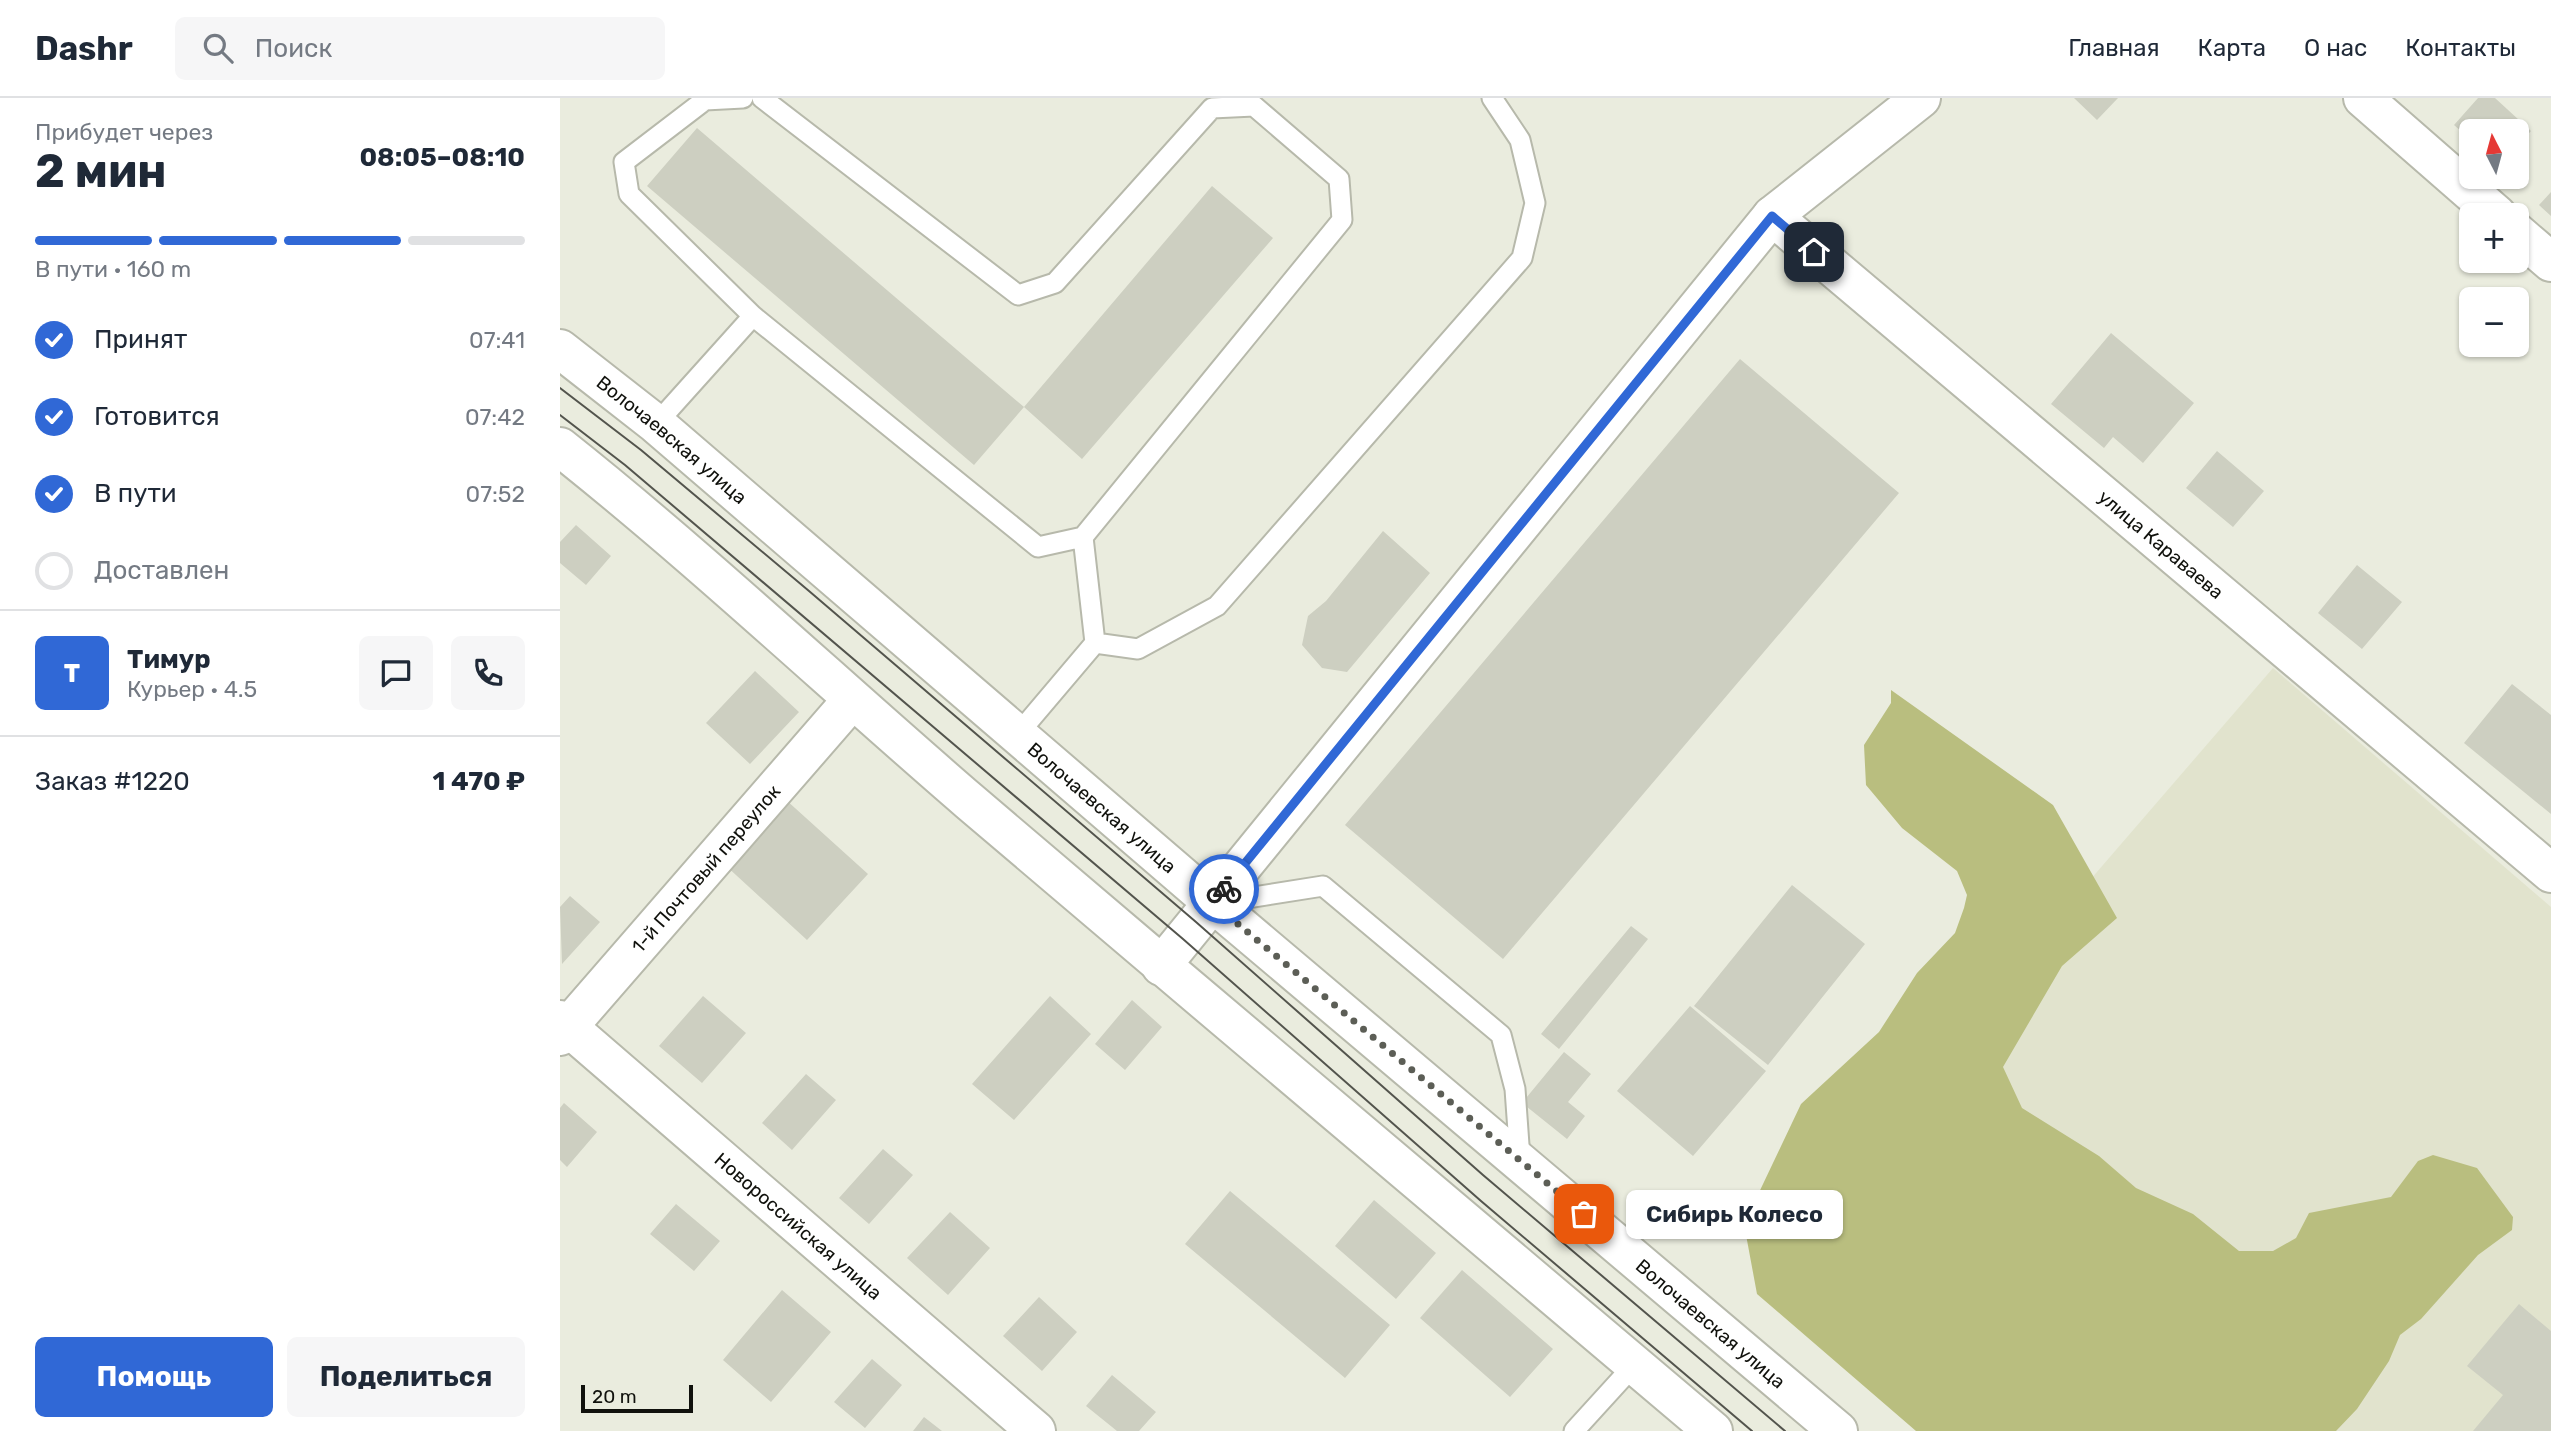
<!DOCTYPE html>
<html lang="ru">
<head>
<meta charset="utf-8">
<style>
  :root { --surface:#fff; --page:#f6f6f7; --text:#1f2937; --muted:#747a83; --line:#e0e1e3; --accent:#3068d6 }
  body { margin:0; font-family:Rubik,sans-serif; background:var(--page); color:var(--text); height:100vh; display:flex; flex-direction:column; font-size:26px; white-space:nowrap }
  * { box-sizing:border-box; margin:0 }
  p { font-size:23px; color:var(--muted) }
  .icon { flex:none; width:38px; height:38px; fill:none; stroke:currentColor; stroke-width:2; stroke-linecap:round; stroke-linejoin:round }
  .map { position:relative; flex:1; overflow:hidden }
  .details { display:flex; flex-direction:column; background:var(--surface); width:560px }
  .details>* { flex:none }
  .needle { width:46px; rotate:354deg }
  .fabs { position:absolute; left:1899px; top:21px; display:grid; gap:14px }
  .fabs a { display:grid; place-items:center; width:70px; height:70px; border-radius:10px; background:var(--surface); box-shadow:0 2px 5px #0004; font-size:35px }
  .scale { position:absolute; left:21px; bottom:18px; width:112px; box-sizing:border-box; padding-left:7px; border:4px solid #10110c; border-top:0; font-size:19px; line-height:24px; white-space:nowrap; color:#10110c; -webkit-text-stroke:5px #eaecde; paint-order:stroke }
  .pin { position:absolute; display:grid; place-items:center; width:60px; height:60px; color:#fff; margin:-30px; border-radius:14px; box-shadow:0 4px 10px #0006 }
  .courier { position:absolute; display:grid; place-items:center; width:70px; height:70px; margin:-35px; border:5px solid #3068d6; border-radius:50%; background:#fff; color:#222; box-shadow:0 2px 9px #0007 }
  .bubble { position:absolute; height:49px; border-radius:10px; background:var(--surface); box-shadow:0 2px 5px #0004; font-size:23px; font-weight:700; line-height:49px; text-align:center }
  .head em { font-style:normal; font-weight:700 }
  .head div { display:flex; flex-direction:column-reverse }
  .head { display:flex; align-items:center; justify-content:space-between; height:119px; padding:0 35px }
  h1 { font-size:46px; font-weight:700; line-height:52px }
  .bar { display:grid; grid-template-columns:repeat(4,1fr); gap:10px 7px; align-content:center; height:84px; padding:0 35px }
  .bar i { height:9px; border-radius:5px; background:var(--line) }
  .bar .selected { background:var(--accent) }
  .bar p { grid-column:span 4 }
  .line { display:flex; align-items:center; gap:18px; padding:0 35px; border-top:2px solid var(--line) }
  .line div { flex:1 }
  .round { display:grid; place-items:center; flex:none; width:74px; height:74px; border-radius:10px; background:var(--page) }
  ol { padding:0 35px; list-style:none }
  li { display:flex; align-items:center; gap:21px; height:77px }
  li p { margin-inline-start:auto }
  li .icon { padding:7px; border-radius:50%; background:var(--accent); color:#fff; stroke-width:4 }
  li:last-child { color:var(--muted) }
  li i { width:38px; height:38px; border:4px solid var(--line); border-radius:50% }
  .action { display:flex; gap:14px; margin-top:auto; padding:14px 35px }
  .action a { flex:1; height:80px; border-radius:10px; background:var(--accent); color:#fff; font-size:28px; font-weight:700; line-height:80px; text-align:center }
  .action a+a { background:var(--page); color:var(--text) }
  header { display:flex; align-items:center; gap:42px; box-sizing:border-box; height:98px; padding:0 35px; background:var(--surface); border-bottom:2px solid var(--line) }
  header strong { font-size:33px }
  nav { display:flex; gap:38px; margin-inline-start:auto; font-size:24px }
  .search { width:490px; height:63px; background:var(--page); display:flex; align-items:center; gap:18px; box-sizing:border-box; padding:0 24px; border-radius:10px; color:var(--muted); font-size:26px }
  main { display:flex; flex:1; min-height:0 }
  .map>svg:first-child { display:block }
  .built { fill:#e1e3cd }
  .forest { fill:#b9be7f }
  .building { fill:#cdcfc1 }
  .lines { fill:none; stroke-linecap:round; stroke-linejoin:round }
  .service-casing { stroke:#b7b9ab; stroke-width:23 }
  .minor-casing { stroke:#b7b9ab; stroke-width:42 }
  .secondary-casing { stroke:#b7b9ab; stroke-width:42 }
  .service { stroke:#fff; stroke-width:19 }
  .minor { stroke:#fff; stroke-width:38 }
  .secondary { stroke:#fff; stroke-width:38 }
  .tram { stroke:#53544d; stroke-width:2 }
  .done { stroke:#5c5e56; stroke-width:7; stroke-dasharray:0 12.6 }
  .route { stroke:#3068d6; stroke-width:9 }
  .labels { text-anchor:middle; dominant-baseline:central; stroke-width:7; stroke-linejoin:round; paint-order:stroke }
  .street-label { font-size:19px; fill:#10110c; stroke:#eaecde }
</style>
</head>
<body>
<header>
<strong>Dashr</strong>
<div class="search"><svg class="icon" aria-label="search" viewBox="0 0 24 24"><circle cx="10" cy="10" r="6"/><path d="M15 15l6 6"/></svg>Поиск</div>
<nav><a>Главная</a><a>Карта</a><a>О нас</a><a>Контакты</a></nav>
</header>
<main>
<section class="details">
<div class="head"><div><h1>2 мин</h1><p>Прибудет через</p></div><em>08:05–08:10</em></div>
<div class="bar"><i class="selected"></i><i class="selected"></i><i class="selected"></i><i></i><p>В пути · 160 m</p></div>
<ol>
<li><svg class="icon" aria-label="check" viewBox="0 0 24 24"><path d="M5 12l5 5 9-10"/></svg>Принят<p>07:41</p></li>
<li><svg class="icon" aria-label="check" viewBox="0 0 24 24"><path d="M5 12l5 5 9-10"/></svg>Готовится<p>07:42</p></li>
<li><svg class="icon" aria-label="check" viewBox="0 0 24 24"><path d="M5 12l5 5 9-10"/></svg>В пути<p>07:52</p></li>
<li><i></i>Доставлен</li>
</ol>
<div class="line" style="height:126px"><b class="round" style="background:var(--accent);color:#fff">Т</b><div><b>Тимур</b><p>Курьер · 4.5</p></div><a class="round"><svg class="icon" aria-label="chat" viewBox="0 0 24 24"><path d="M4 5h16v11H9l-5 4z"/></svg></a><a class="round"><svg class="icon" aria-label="phone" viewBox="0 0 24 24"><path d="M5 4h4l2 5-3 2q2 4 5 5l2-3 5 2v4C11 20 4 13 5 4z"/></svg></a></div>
<div class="line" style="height:91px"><div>Заказ #1220</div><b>1 470 ₽</b></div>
<div class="action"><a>Помощь</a><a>Поделиться</a></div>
</section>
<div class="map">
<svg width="1991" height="1333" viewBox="0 0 1991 1333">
  <rect width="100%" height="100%" fill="#eaecde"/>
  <path class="built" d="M 1713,570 L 1991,809 L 1991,1333 L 1401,1333 L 1202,1162 Z"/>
  <path class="forest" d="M 1331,592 L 1493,707 L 1557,820 L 1502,868 L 1443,969 L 1462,1010 L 1539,1058 L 1576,1090 L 1633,1116 L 1679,1153 L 1713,1153 L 1736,1140 L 1749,1115 L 1831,1099 L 1858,1063 L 1873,1057 L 1917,1070 L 1953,1119 L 1952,1132 L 1918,1157 L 1861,1221 L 1840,1237 L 1829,1263 L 1797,1311 L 1776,1333 L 1356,1333 L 1197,1196 L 1184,1126 L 1241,1006 L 1319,934 L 1357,875 L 1395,835 L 1404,810 L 1407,797 L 1397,773 L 1342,730 L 1306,687 L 1304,647 L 1331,605 Z"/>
  <path class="building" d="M 1514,0 L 1558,0 L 1537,22 Z
    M 1918,0 L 1935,0 L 1971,33 L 1956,49 L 1956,33 L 1911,33 L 1911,42 L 1894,27 Z
    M 137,30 L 464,309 L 652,88 L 713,140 L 522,361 L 464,309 L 414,367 L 87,88 Z
    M 1991,94 L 1991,118 L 1979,107 Z
    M 1551,235 L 1634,305 L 1583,365 L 1553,339 L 1544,350 L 1491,306 Z
    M 1180,261 L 1339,395 L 943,861 L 785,727 Z
    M 1657,353 L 1704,393 L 1673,429 L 1626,390 Z
    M 16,427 L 51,458 L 26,487 L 0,465 L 0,444 Z
    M 823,433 L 870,475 L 787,574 L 762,570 L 742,547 L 748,518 L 766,503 Z
    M 1797,467 L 1842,504 L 1802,551 L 1758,515 Z
    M 195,573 L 239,614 L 190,666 L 146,625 Z
    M 1952,586 L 1991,617 L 1991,716 L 1904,645 Z
    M 225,701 L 308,776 L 247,842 L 164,766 Z
    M 1232,787 L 1305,846 L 1208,967 L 1134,908 Z
    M 10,798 L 40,824 L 2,866 L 0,809 Z
    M 1071,828 L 1088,841 L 999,951 L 981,936 Z
    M 143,898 L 186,935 L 142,985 L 99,948 Z
    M 490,898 L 531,936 L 454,1022 L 412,986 Z
    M 572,902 L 602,929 L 565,972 L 535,946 Z
    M 1130,908 L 1206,973 L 1133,1058 L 1057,993 Z
    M 1004,954 L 1031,976 L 1008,1004 L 1025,1018 L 1007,1041 L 962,1005 Z
    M 246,976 L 276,1002 L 232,1052 L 202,1025 Z
    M 4,1005 L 37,1034 L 7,1069 L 0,1062 L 0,1010 Z
    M 323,1051 L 353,1077 L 309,1126 L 279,1100 Z
    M 670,1093 L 830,1227 L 785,1280 L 625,1146 Z
    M 814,1102 L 876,1155 L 836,1201 L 775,1148 Z
    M 116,1106 L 160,1143 L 134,1173 L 90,1136 Z
    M 390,1114 L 430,1150 L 388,1197 L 347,1160 Z
    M 902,1172 L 993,1251 L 950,1299 L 860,1220 Z
    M 222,1192 L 271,1234 L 211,1304 L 163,1262 Z
    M 479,1199 L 517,1234 L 482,1273 L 443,1238 Z
    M 1959,1206 L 1991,1233 L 1991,1333 L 1913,1333 L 1943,1297 L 1907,1268 Z
    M 312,1261 L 342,1287 L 305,1330 L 274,1304 Z
    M 552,1277 L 596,1314 L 579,1333 L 557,1333 L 526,1308 Z
    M 364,1319 L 382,1333 L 353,1333 Z"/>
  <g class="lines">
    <g class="service-casing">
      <path id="service" d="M 183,0 L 145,2 L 64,64 L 69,96 L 193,218 L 478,449 L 523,439
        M 202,0 L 458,197 L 495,185 L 652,10 L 694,8 L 779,81 L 782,122 L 523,439 L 535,545
        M 96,326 L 193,218
        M 457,637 L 535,545 L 578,551 L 657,508 L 962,160 L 975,105 L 960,42 L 932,0
        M 656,805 L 763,788 L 941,937 L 955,991 L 960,1061
        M 1014,1333 L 1075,1266"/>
    </g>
    <g class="minor-casing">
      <g id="minor">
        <path d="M 1803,0 L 1937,117"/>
        <path id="s1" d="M 1212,118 L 1991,775"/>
        <path d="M 1956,134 L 1991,164"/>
        <path d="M 601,868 L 1212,118 L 1361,0"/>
        <path id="s2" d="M 0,922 L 476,1333"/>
        <path id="s3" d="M 0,938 L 292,602"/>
      </g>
    </g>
    <g class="secondary-casing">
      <g id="secondary">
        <path id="s4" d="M 0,251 L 96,326 L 653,805 L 1278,1333"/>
        <path d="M 0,349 C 141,461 272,585 409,703 C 656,914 905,1122 1153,1333"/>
      </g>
    </g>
    <use href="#service" class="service"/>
    <use href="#minor" class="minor"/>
    <use href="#secondary" class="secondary"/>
    <path class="tram" d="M 0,290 L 81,352 L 249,493 L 636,824 L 923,1077 L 1225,1333
      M 0,317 L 65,367 L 623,841 L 921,1103 L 1192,1333"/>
  </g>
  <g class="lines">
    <path class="done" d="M 664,791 L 653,805 L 1024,1116"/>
    <path class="route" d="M 664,791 L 1212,118 L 1254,154"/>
  </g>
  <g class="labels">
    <g class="street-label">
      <text stroke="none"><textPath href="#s4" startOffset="144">Волочаевская улица</textPath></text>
      <text stroke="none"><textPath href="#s1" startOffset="509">улица Караваева</textPath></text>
      <text stroke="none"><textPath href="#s4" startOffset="710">Волочаевская улица</textPath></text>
      <text stroke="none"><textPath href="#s3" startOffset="222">1-й Почтовый переулок</textPath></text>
      <text stroke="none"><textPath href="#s2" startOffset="315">Новороссийская улица</textPath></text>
      <text stroke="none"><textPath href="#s4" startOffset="1508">Волочаевская улица</textPath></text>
    </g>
  </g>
</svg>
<div class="fabs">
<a><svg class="needle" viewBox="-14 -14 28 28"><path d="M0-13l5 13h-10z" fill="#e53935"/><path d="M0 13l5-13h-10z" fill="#747a83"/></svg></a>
<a>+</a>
<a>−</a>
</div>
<div class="scale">20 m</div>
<div class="pin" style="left:1024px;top:1116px;background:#ea580c"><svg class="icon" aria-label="bag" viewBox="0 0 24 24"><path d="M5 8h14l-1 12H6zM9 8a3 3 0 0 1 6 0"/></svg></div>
<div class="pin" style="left:1254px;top:154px;background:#1f2937"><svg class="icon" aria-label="home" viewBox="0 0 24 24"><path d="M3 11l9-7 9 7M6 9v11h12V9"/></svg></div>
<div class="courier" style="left:664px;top:791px"><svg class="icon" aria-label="bike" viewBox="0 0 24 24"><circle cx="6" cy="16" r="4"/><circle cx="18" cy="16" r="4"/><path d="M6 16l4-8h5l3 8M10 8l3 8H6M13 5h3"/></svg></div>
<div class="bubble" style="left:1066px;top:1092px;width:217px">Сибирь Колесо</div>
</div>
</main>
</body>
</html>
